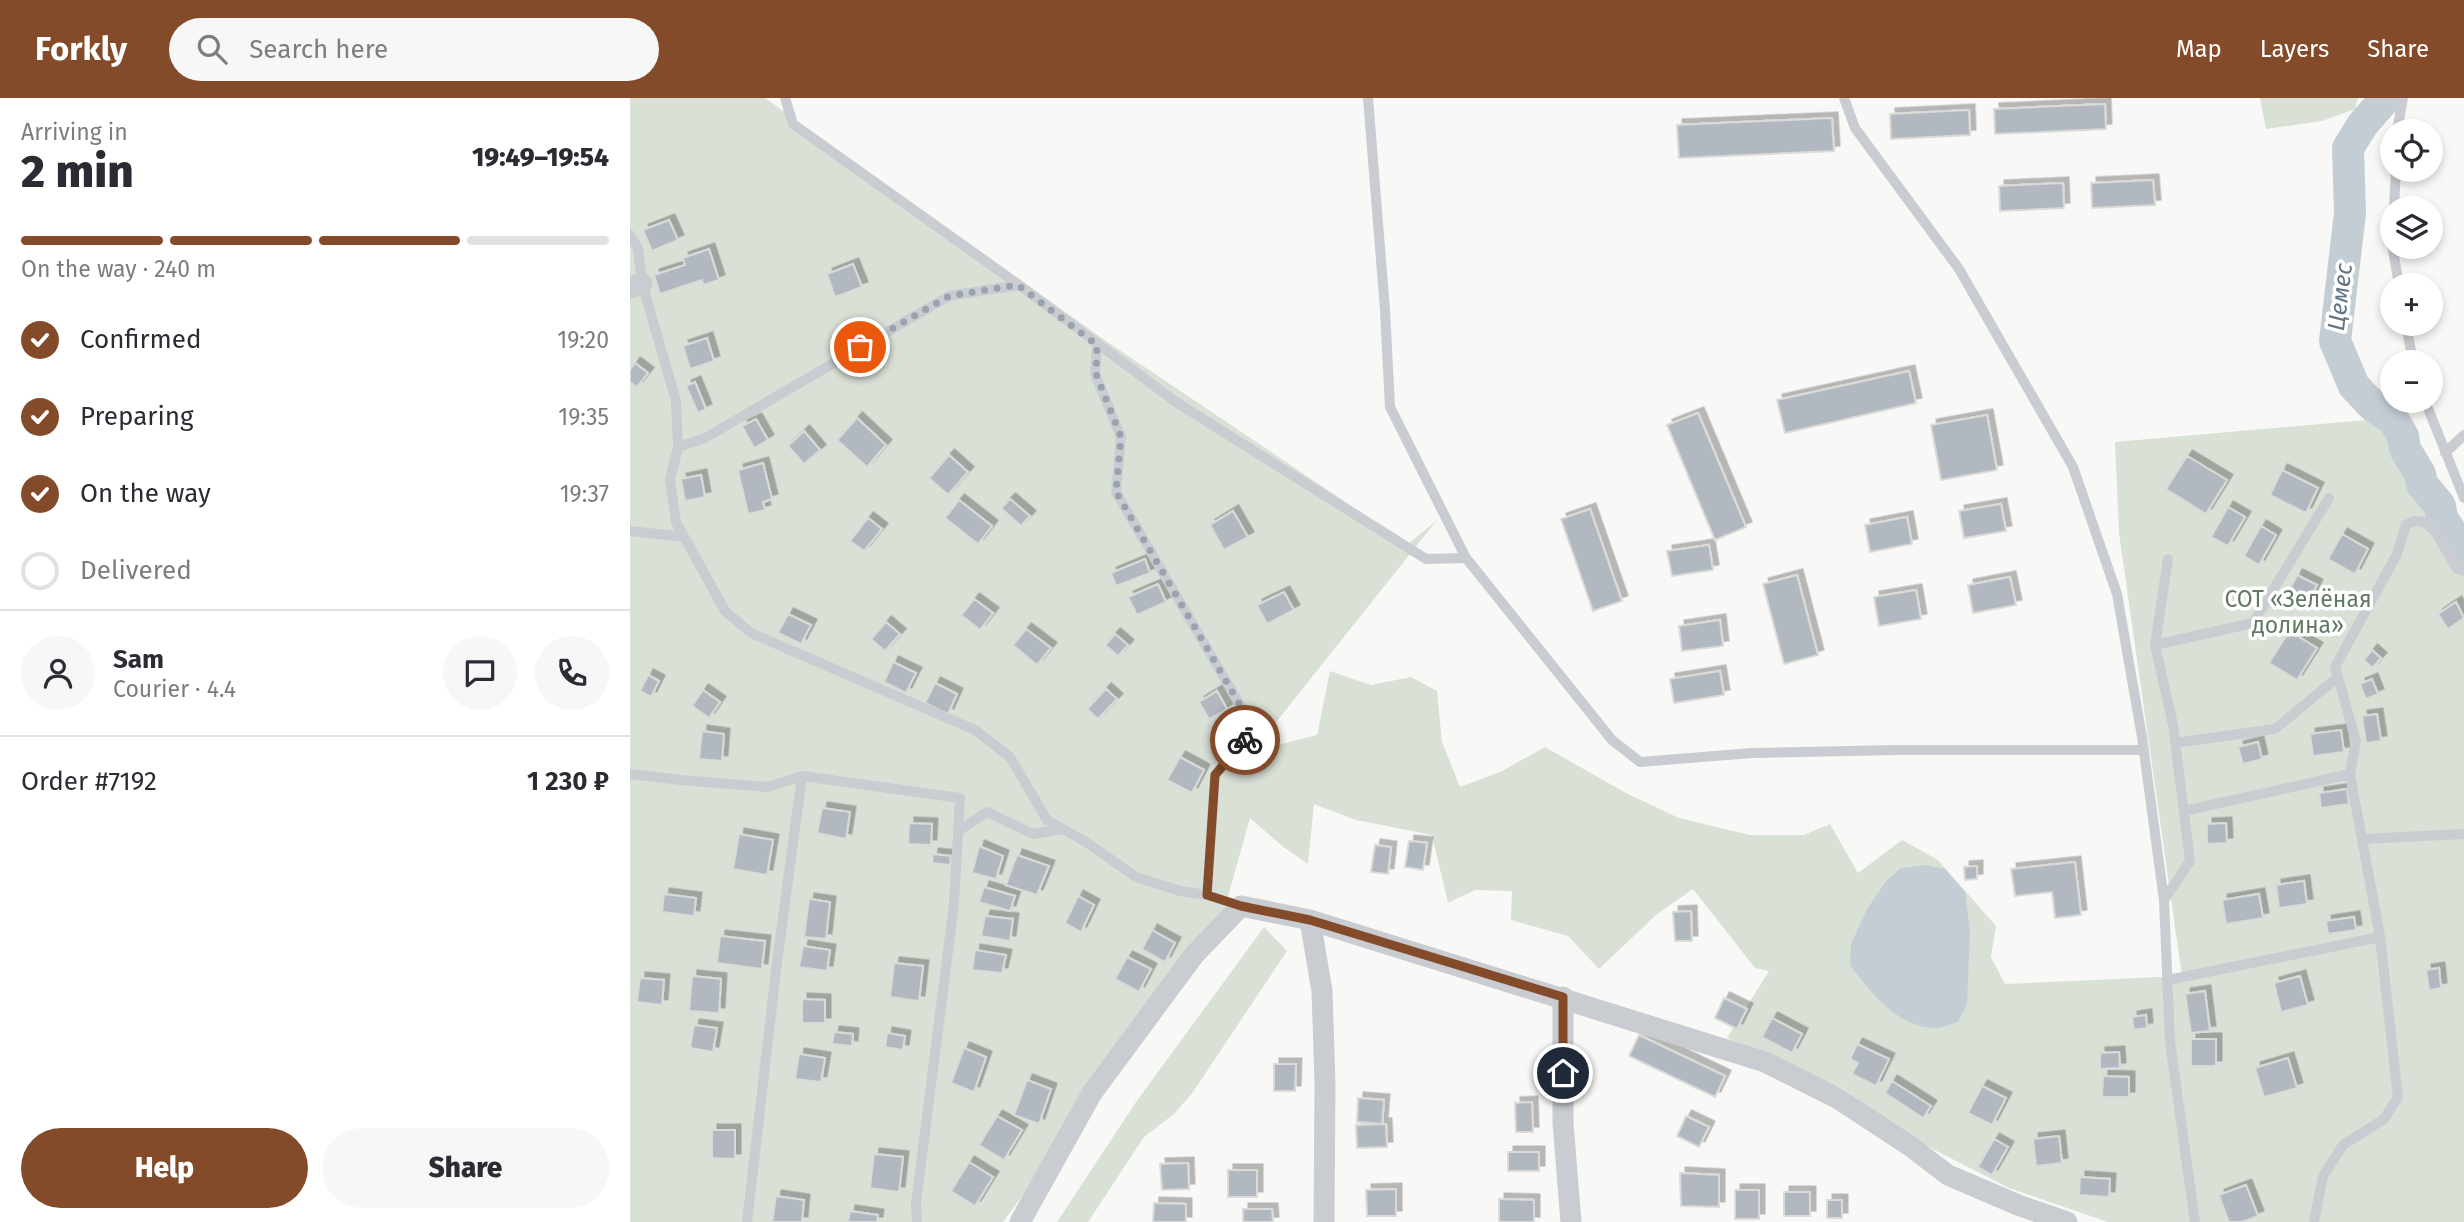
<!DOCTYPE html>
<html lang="en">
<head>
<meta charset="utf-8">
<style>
  :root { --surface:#fff; --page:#f7f7f7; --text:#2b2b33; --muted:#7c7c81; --line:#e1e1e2; --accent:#834b2a }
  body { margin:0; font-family:"Fira Sans",sans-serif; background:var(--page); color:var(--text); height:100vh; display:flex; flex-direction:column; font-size:26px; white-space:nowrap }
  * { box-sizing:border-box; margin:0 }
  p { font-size:23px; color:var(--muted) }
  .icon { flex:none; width:38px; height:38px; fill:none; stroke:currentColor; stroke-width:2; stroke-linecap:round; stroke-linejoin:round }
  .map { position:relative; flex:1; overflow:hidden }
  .panel { display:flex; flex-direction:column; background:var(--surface); width:630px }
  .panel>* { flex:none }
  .fabs { position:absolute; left:1750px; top:21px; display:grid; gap:14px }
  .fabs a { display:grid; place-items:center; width:63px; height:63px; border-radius:50%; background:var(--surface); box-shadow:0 4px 10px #0003; font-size:35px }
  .pin { position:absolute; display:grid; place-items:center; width:60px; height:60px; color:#fff; margin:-30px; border:4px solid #fff; border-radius:50%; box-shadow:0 2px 7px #0007 }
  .courier { position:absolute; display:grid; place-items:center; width:70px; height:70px; margin:-35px; border:5px solid #834b2a; border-radius:50%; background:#fff; color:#222; box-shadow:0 2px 9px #0007 }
  .overview em { font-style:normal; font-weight:800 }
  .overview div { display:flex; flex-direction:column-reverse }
  .overview { display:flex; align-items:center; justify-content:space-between; height:119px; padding:0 21px }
  h1 { font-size:46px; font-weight:800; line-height:52px }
  .bar { display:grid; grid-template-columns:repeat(4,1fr); gap:10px 7px; align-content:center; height:84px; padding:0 21px }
  .bar i { height:9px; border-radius:5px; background:var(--line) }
  .bar .selected { background:var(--accent) }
  .bar p { grid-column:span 4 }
  .line { display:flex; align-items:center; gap:18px; padding:0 21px; border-top:2px solid var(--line) }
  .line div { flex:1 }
  .round { display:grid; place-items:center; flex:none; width:74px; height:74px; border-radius:37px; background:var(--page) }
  ol { padding:0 21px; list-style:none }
  li { display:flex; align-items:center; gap:21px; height:77px }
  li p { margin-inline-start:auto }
  li .icon { padding:7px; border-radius:50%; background:var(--accent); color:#fff; stroke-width:4 }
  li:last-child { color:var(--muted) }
  li i { width:38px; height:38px; border:4px solid var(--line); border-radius:50% }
  .primary-button { display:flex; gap:14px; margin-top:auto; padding:14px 21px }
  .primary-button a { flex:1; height:80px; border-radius:42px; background:var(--accent); color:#fff; font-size:28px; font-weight:800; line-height:80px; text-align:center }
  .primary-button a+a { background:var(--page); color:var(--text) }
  header { display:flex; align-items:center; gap:42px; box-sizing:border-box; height:98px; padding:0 35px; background:var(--accent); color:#fff }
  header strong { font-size:33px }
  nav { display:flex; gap:38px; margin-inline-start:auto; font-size:24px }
  .search { width:490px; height:63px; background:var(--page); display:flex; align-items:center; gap:18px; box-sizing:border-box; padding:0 24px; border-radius:38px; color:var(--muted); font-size:26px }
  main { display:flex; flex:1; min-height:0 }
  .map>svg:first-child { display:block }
  .green { fill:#d9e1d7 }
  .water { fill:#c5cdd4 }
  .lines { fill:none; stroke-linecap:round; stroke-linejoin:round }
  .river { stroke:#c5cdd4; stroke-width:32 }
  .building { fill:#b1b8bf; stroke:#dadbd8; stroke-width:2; filter:url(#shadow) }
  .service { stroke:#c9ccd0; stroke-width:10 }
  .minor { stroke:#c9ccd0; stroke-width:21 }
  .done { stroke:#99a3af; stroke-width:7; stroke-dasharray:0 12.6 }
  .route { stroke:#834b2a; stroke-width:9 }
  .labels { text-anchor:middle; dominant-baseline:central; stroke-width:7; stroke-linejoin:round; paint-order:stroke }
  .park-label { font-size:23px; fill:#627a61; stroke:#fff }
  .water-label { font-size:24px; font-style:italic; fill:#627584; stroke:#fff }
</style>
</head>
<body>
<header>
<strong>Forkly</strong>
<div class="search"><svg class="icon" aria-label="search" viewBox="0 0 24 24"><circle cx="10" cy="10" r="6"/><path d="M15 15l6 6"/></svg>Search here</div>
<nav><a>Map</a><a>Layers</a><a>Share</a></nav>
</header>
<main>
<section class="panel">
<div class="overview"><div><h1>2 min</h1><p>Arriving in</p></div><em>19:49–19:54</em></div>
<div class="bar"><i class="selected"></i><i class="selected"></i><i class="selected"></i><i></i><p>On the way · 240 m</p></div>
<ol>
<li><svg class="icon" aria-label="check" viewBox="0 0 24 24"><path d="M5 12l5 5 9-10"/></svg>Confirmed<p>19:20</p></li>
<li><svg class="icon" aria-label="check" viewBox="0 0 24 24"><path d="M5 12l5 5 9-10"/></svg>Preparing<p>19:35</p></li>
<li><svg class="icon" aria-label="check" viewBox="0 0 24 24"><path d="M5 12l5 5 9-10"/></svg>On the way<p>19:37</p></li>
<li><i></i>Delivered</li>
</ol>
<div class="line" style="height:126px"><a class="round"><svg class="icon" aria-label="person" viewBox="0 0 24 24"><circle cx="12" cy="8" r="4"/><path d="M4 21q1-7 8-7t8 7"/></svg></a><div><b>Sam</b><p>Courier · 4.4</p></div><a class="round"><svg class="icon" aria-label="chat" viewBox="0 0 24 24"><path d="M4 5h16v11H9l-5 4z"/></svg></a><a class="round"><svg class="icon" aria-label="phone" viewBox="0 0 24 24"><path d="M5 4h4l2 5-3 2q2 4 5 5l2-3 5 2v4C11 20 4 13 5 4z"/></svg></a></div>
<div class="line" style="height:91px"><div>Order #7192</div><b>1 230 ₽</b></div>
<div class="primary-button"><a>Help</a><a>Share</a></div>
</section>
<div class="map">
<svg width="1834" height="1124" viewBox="0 0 1834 1124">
  <defs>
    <filter id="shadow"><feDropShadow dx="5.5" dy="-5.5" stdDeviation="0" flood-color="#0004"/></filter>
  </defs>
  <rect width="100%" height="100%" fill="#f8f9f6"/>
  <path class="green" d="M 0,0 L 135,0 L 476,243 L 778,446 L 807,422 L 647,623 L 640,649 L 687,637 L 700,573 L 741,587 L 781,579 L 807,593 L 812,644 L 830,689 L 872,673 L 915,649 L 996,695 L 1049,720 L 1120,737 L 1174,737 L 1200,726 L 1228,775 L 1272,742 L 1308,762 L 1366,828 L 1361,859 L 1375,886 L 1552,878 L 1489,435 L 1485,344 L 1748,321 L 1834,468 L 1834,1124 L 1478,1124 L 1379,1090 L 1285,1042 L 1212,990 L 1097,940 L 1139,873 L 1125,870 L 1063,791 L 1026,817 L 969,871 L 938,838 L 881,822 L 882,793 L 845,792 L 818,805 L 802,737 L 726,722 L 684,706 L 678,766 L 652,748 L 620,720 L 588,834 L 373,1124 L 0,1124 Z
    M 1630,0 L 1728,0 L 1725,11 L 1692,23 L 1636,31 Z
    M 634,829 L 657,853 L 563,994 L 544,1016 L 514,1039 L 458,1124 L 427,1124 L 506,1004 Z"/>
  <path class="water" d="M 1295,767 L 1315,771 L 1335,794 L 1340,832 L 1337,906 L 1328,924 C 1321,926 1313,930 1306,930 C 1268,930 1241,895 1220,867 L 1221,846 L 1237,811 L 1257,782 L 1271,770 Z"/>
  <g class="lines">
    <path class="river" d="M 1756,0 L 1733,26 L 1718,50 L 1720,115 L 1705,243 L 1724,288 L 1743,308 L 1763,321 L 1773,338 L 1775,351 L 1790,376 L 1792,386 L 1810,408 L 1812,420 L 1834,454"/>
  </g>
  <path class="building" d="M 1475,6 L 1476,31 L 1365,36 L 1364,11 Z
    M 1339,12 L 1340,37 L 1261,41 L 1260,16 Z
    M 1202,20 L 1204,53 L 1049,60 L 1047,27 Z
    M 1523,82 L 1525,107 L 1462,110 L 1461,85 Z
    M 1433,85 L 1434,110 L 1370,113 L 1369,88 Z
    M 39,122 L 48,142 L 22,153 L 13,132 Z
    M 79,151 L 89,182 L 73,187 L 72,182 L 30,196 L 24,177 L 55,167 L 53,160 Z
    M 223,166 L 232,189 L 205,199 L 197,176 Z
    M 77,240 L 84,263 L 60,271 L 53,248 Z
    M 5,265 L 18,275 L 7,289 L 0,284 L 0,272 Z
    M 1279,273 L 1286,305 L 1155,335 L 1147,302 Z
    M 65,284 L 76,311 L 68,315 L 56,288 Z
    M 1068,315 L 1116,429 L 1085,442 L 1037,327 Z
    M 1357,317 L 1367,372 L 1311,382 L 1301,327 Z
    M 227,320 L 256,347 L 237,369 L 207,342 Z
    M 126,321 L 138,342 L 124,350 L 112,328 Z
    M 174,333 L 190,352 L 174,366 L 158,348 Z
    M 319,357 L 338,374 L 318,397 L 299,380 Z
    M 1557,358 L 1597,382 L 1576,416 L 1536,391 Z
    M 133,365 L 142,401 L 133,404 L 135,412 L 118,416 L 108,372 Z
    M 1652,372 L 1688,390 L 1676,415 L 1640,397 Z
    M 71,377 L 75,399 L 55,403 L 51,381 Z
    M 380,401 L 400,418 L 391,428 L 371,410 Z
    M 329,402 L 362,428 L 348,446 L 315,420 Z
    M 1371,406 L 1376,433 L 1334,440 L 1329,413 Z
    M 1598,409 L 1615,419 L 1598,448 L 1581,439 Z
    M 960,411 L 992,503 L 963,513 L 931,421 Z
    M 603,413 L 618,439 L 594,452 L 580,427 Z
    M 1277,419 L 1282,446 L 1240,454 L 1235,427 Z
    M 238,420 L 252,431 L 234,453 L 220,443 Z
    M 1631,428 L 1646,437 L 1629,467 L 1614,458 Z
    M 1712,436 L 1738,451 L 1725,476 L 1698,461 Z
    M 1079,447 L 1083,472 L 1042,478 L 1037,453 Z
    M 515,461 L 520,475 L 486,488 L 481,475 Z
    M 1167,477 L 1188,557 L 1154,566 L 1133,486 Z
    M 1667,477 L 1687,487 L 1675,511 L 1655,501 Z
    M 1380,479 L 1386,507 L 1343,515 L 1338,487 Z
    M 528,486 L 536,504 L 507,517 L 498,499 Z
    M 1286,492 L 1291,521 L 1249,528 L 1244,499 Z
    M 654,494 L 664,512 L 637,526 L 627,507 Z
    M 344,501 L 363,515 L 350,532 L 331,517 Z
    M 1826,504 L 1834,520 L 1818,531 L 1808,516 Z
    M 158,516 L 181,527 L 171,546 L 148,535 Z
    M 1090,522 L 1093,548 L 1052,553 L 1049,528 Z
    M 256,524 L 270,536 L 255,553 L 241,541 Z
    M 396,531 L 421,550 L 407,567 L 383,547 Z
    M 1659,533 L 1687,550 L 1667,582 L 1639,565 Z
    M 485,536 L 498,547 L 488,558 L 475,547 Z
    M 1742,552 L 1751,560 L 1742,570 L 1734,562 Z
    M 263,564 L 286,575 L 276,595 L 254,584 Z
    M 1090,573 L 1094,597 L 1044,605 L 1040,581 Z
    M 18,577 L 29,583 L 21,599 L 10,593 Z
    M 1742,581 L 1748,596 L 1736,601 L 1730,586 Z
    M 305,585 L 327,596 L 318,616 L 295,605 Z
    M 476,591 L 487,601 L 468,621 L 457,611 Z
    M 73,592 L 90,604 L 79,620 L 62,608 Z
    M 587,593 L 597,611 L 579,621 L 569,604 Z
    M 1747,616 L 1751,643 L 1736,645 L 1732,618 Z
    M 1711,632 L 1714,654 L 1683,658 L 1680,636 Z
    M 72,633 L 94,636 L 92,663 L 69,661 Z
    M 1628,644 L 1632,661 L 1613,666 L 1608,649 Z
    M 550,659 L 574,672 L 562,695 L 537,682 Z
    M 1717,691 L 1719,706 L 1691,710 L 1689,695 Z
    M 192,710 L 220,714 L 216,741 L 187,735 Z
    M 279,725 L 302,726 L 301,747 L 278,746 Z
    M 1596,725 L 1597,745 L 1577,746 L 1577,726 Z
    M 109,736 L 143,742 L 137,777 L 103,771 Z
    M 779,743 L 797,745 L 793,772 L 775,769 Z
    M 745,747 L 761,749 L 758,776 L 741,774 Z
    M 349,748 L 373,758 L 366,781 L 342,775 Z
    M 303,756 L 321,758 L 320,767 L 302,765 Z
    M 387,757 L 419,768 L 407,797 L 376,787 Z
    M 1445,764 L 1451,817 L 1425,820 L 1422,794 L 1385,798 L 1381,771 Z
    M 1347,768 L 1347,781 L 1335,782 L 1334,769 Z
    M 1674,783 L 1677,806 L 1649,810 L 1646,787 Z
    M 354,789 L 385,798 L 380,813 L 349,804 Z
    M 34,796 L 66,800 L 64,818 L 32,814 Z
    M 1629,796 L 1633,820 L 1596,826 L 1592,802 Z
    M 448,798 L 464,807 L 451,834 L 435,825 Z
    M 179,801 L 200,804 L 196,841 L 174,839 Z
    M 1061,813 L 1062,843 L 1045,843 L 1043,814 Z
    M 355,818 L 383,821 L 380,843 L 351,838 Z
    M 1724,819 L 1726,832 L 1698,836 L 1696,823 Z
    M 522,832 L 545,845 L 535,864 L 512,851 Z
    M 90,838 L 135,843 L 132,871 L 87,865 Z
    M 173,848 L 200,852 L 197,873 L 169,869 Z
    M 345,852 L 376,857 L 372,875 L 342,872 Z
    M 497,859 L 521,871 L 509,894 L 485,881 Z
    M 264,865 L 293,868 L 289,903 L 260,899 Z
    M 1809,870 L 1811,890 L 1799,892 L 1796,872 Z
    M 62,878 L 91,881 L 89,915 L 59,913 Z
    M 1670,878 L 1678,907 L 1651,914 L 1644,885 Z
    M 10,880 L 34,882 L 32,907 L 7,904 Z
    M 1575,893 L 1580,933 L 1561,935 L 1555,896 Z
    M 1094,900 L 1117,911 L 1107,931 L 1085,920 Z
    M 172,901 L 195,902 L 195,925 L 172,925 Z
    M 1516,917 L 1517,930 L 1504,932 L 1502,919 Z
    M 1142,920 L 1172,936 L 1162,955 L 1132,939 Z
    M 64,927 L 87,930 L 83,954 L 60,950 Z
    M 204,934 L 223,936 L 222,948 L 202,946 Z
    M 257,935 L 275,938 L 273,952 L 255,949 Z
    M 1009,937 L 1095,978 L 1085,999 L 999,958 Z
    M 1561,941 L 1586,941 L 1586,968 L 1561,968 Z
    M 1227,946 L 1259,961 L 1246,988 L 1222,976 L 1228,965 L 1220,961 Z
    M 334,950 L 356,959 L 344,994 L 321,985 Z
    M 1489,954 L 1490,970 L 1470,971 L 1470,955 Z
    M 169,956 L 195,960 L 191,984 L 165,981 Z
    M 1658,960 L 1667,990 L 1634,999 L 1625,970 Z
    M 644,966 L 666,966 L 665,993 L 644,993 Z
    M 1473,978 L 1499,979 L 1499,999 L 1472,999 Z
    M 397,982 L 421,991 L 409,1026 L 384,1017 Z
    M 1262,983 L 1301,1008 L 1293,1020 L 1255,995 Z
    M 1352,988 L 1376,1000 L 1362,1027 L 1338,1015 Z
    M 728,1000 L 754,1002 L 752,1026 L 727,1024 Z
    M 902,1004 L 903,1034 L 886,1034 L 885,1005 Z
    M 367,1018 L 392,1032 L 374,1062 L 349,1047 Z
    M 1056,1018 L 1079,1029 L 1069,1049 L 1047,1038 Z
    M 756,1026 L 757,1049 L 727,1050 L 726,1027 Z
    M 82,1032 L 105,1032 L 105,1061 L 82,1060 Z
    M 1429,1038 L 1432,1065 L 1406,1068 L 1403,1041 Z
    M 1364,1041 L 1378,1049 L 1362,1077 L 1348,1069 Z
    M 878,1054 L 909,1054 L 909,1073 L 878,1073 Z
    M 244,1056 L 273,1059 L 269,1094 L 240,1090 Z
    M 339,1064 L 363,1079 L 345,1108 L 321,1093 Z
    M 558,1065 L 559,1091 L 532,1092 L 530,1066 Z
    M 598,1072 L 627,1072 L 627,1099 L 598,1099 Z
    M 1050,1075 L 1089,1077 L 1089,1109 L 1051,1108 Z
    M 1450,1079 L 1480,1081 L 1479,1099 L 1449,1097 Z
    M 1616,1087 L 1628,1118 L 1612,1124 L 1599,1124 L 1589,1097 Z
    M 766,1091 L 766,1118 L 737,1118 L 736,1092 Z
    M 1105,1092 L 1129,1092 L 1129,1121 L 1105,1121 Z
    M 1154,1094 L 1180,1094 L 1180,1118 L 1154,1118 Z
    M 146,1098 L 174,1102 L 172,1124 L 142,1124 Z
    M 869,1101 L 904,1102 L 904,1124 L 869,1124 Z
    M 1197,1102 L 1212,1102 L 1212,1120 L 1197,1120 Z
    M 524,1105 L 556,1106 L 556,1124 L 523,1124 Z
    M 613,1111 L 642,1111 L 643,1124 L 613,1124 Z
    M 220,1113 L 248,1117 L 247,1124 L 218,1124 Z"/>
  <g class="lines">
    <path class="service" d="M 155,0 L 163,26 L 389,187 L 546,304 L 796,461 L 836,460
      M 738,0 L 755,212 L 760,309 L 836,460 L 982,642 L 1010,664 L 1122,655 L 1266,652 L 1514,652
      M 1214,0 L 1225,30 L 1329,171 L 1443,369 L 1487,496 L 1512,639 L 1534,802 L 1540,944 L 1565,1124
      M 1767,33 L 1773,0
      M 1764,110 L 1766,72
      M 0,137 L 8,151 L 12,185 L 46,303 L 48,349 L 40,382 L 46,424 L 95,513 L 121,535 L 345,632 L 380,659 L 417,722 L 456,744 L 506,779 L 550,793 L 577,797 L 611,808
      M 1762,146 L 1769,187
      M 1776,226 L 1783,264
      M 467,247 L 465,276 L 491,339 L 486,394 L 624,631 L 585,677 L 577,797
      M 1795,303 L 1834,400
      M 48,349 L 75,340 L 319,198 L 389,187
      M 1815,355 L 1834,337
      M 0,433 L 54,439
      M 1525,547 L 1623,525 L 1699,400
      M 1545,645 L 1645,631 L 1708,579
      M 0,676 L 51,682 L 138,689 L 172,678 L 147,864 L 117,1124
      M 172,678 L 330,700 L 324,806 L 286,1105 L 287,1124
      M 1554,713 L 1720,676
      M 328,733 L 357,714 L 403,736 L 433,731
      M 1732,741 L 1834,736
      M 1534,802 L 1560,763 L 1543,627 L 1525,547 L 1538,461
      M 1538,882 L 1750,839
      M 1684,1124 L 1693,1078 L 1713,1047 L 1754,1021 L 1768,999 L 1750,839 L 1720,676 L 1726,643 L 1705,569 L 1767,456 L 1776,427 L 1784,423 L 1794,424 L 1805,433 L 1827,471 L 1834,473"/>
    <path class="minor" d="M 0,190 L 12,185
      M 680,822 L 692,893 L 695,985 L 694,1124
      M 933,899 L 933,1025 L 941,1124
      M 390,1124 L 462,995 L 564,857 L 611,808 L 680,822 L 1135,964 L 1207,1000 L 1280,1048 L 1318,1077 L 1388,1107 L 1437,1124"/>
  </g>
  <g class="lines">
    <path class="done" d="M 230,249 L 319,198 L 388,187 L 467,247 L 466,276 L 491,339 L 486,394 L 624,631 L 615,642"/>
    <path class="route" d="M 615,642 L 585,677 L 577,797 L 611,808 L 680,822 L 933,899 L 933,975"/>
  </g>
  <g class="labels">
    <g class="park-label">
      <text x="1668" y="501">СОТ «Зелёная<tspan x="1668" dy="26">долина»</tspan></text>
    </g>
    <g class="water-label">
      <text transform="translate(1710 199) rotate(-83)">Цемес</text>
    </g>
  </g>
</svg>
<div class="fabs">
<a><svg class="icon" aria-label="locate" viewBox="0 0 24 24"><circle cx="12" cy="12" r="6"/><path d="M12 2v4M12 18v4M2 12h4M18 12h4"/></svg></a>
<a><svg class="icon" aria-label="layers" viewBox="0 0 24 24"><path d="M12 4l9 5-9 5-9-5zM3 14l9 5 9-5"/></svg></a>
<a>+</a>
<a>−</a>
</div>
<div class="pin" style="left:230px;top:249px;background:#ea580c"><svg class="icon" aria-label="bag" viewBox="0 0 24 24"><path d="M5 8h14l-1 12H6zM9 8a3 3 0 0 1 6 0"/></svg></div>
<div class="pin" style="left:933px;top:975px;background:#1f2937"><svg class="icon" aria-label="home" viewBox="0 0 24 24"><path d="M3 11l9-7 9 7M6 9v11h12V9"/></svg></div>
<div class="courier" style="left:615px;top:642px"><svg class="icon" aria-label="bike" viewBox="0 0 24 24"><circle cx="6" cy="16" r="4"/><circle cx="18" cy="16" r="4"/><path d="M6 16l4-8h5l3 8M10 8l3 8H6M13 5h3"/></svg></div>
</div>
</main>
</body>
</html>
